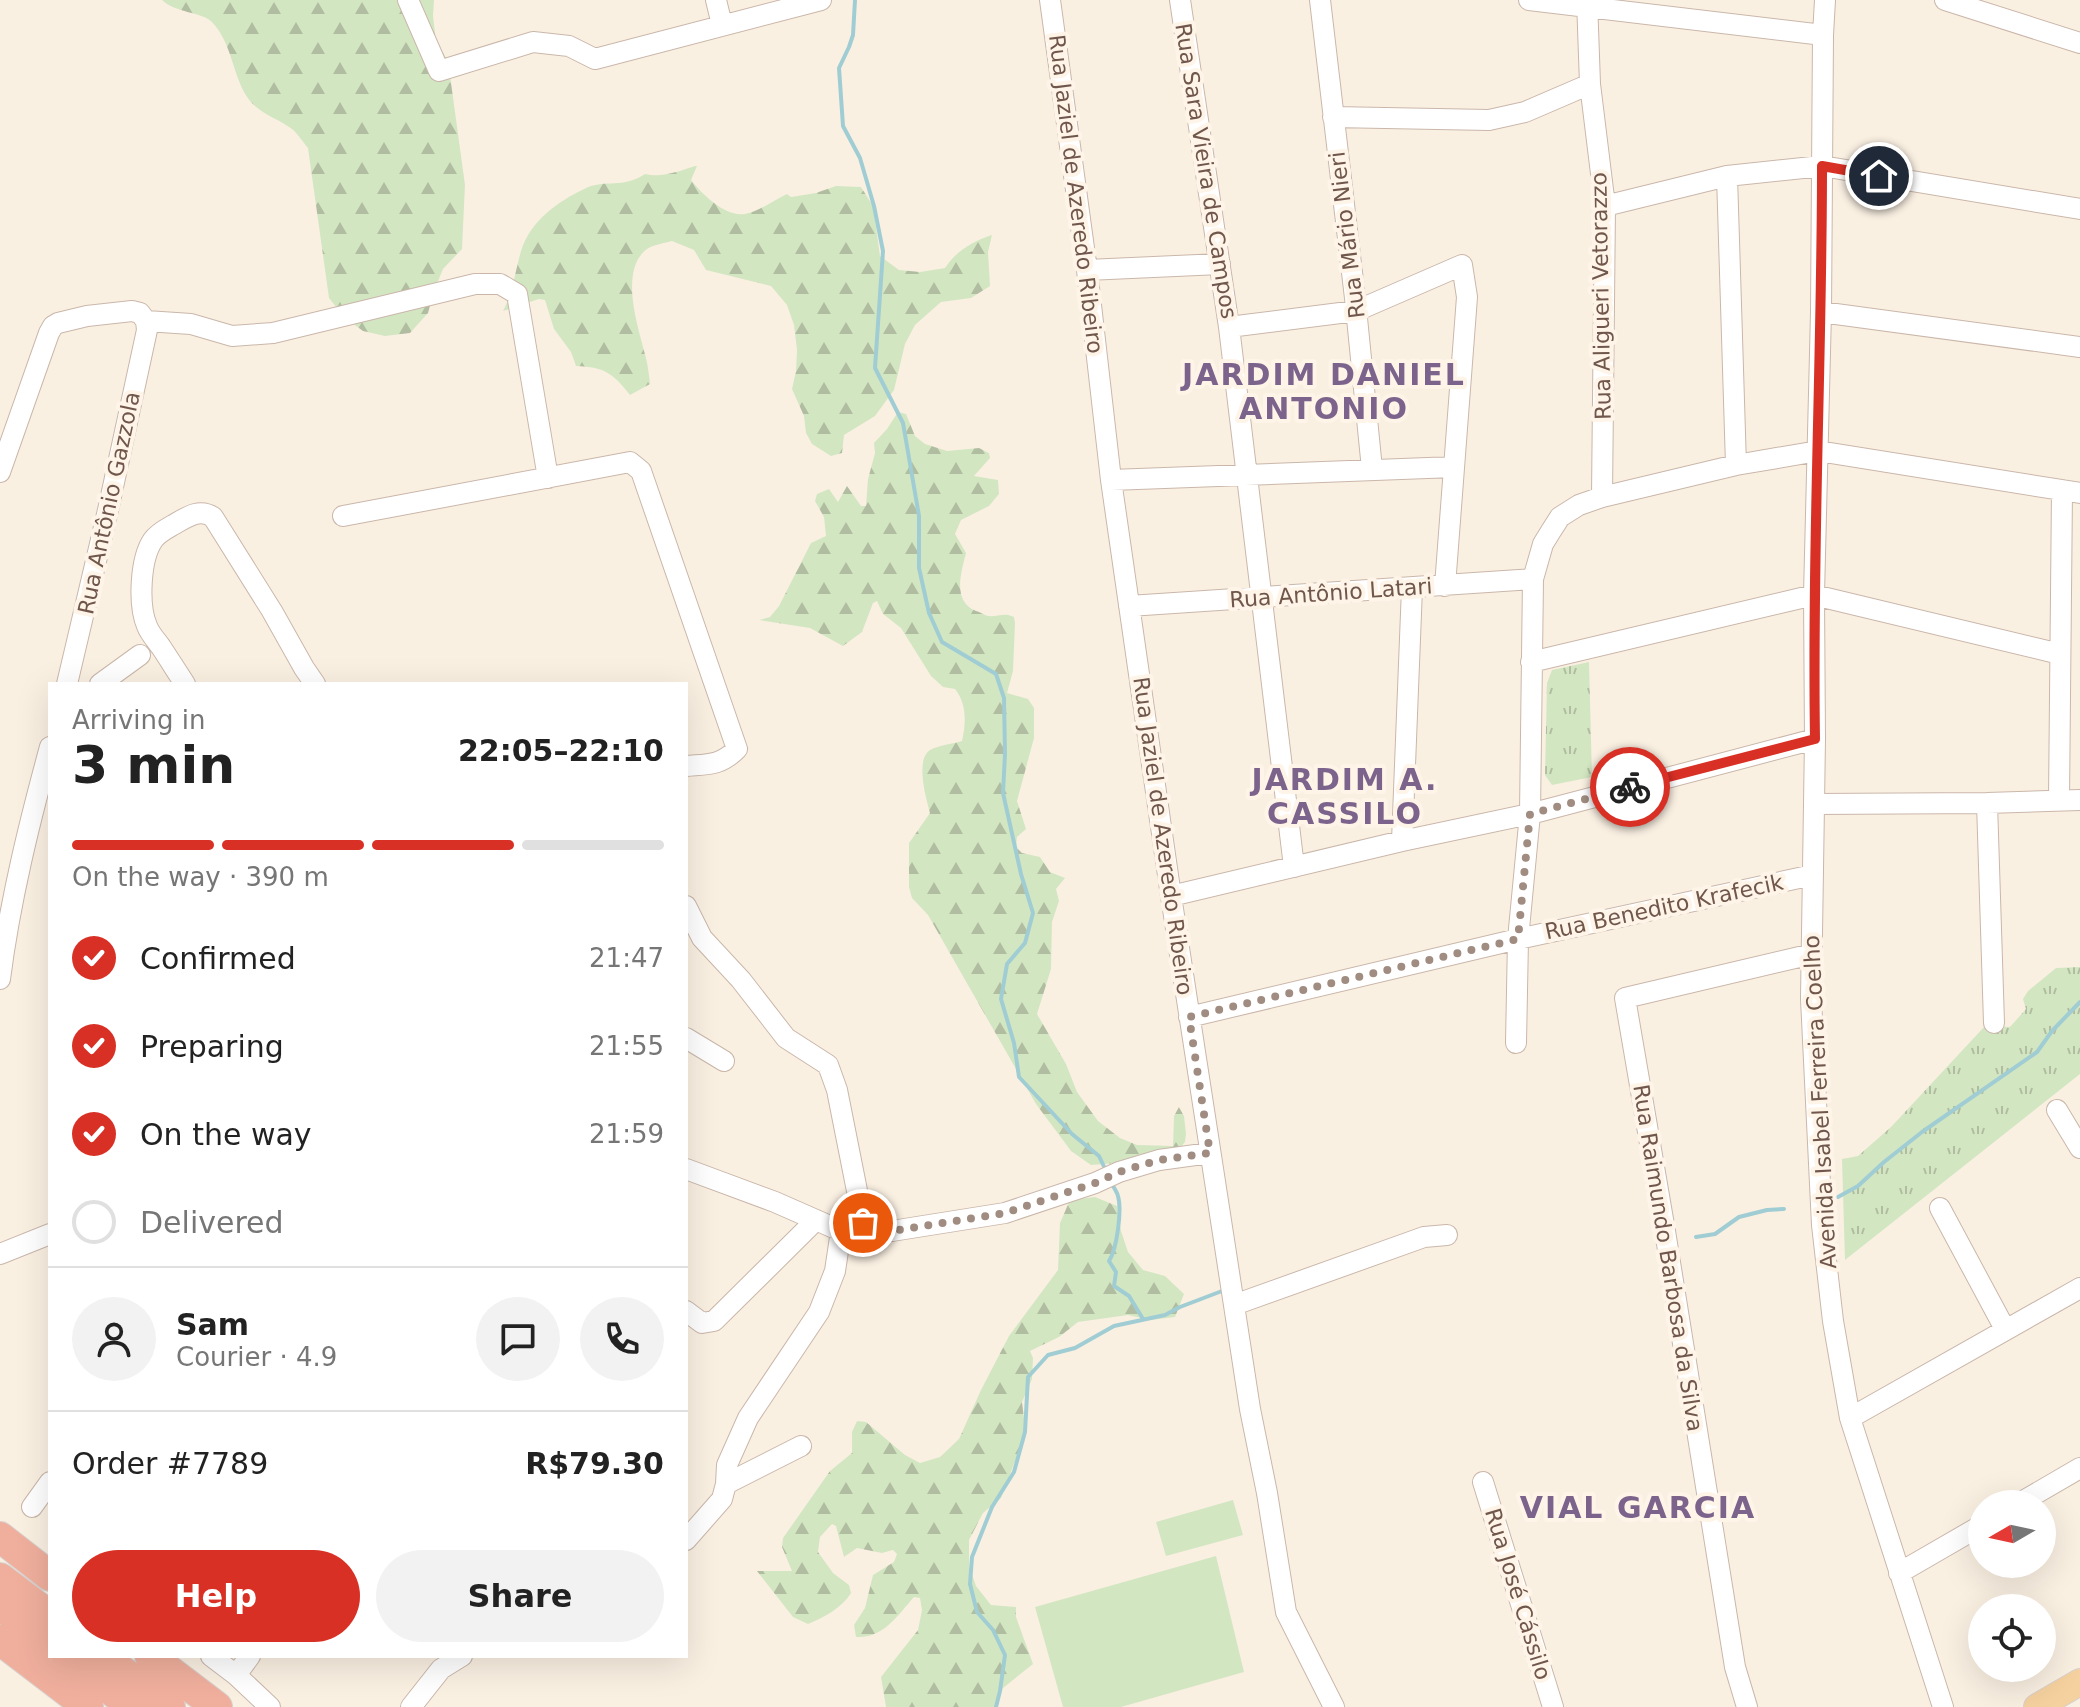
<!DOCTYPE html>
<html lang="en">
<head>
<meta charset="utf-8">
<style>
  :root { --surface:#fff; --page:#f2f2f2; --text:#222; --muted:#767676; --line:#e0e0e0; --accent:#d93025 }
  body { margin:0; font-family:"DejaVu Sans",sans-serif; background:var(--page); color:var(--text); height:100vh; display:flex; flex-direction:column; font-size:30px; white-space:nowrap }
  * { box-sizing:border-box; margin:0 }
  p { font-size:26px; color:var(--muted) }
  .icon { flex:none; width:44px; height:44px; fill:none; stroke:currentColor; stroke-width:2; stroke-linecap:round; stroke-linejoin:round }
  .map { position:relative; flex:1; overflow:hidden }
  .drawer { position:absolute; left:48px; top:682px; width:640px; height:976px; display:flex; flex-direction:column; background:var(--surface); border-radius:0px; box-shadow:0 8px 32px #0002 }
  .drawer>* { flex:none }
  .needle { width:52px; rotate:261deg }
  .controls { position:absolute; left:1968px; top:1490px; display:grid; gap:16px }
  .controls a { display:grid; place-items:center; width:88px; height:88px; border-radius:50%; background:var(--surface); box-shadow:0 8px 32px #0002; font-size:40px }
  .pin { position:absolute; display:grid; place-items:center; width:68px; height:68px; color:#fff; margin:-34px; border:4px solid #fff; border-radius:50%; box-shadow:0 2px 8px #0007 }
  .courier { position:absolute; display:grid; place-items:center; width:80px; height:80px; margin:-40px; border:6px solid #d93025; border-radius:50%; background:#fff; color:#222; box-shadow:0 2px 10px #0007 }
  .summary em { font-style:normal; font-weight:700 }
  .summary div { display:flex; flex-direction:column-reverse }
  .summary { display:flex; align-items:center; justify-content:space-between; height:136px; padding:0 24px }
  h1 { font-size:52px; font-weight:700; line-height:60px }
  .bar { display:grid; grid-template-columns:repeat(4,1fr); gap:12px 8px; align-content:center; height:96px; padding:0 24px }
  .bar i { height:10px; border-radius:6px; background:var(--line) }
  .bar .selected { background:var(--accent) }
  .bar p { grid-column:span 4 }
  .line { display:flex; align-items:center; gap:20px; padding:0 24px; border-top:2px solid var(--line) }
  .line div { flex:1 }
  .round { display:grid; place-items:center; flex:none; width:84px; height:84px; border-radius:42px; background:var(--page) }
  ol { padding:0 24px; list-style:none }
  li { display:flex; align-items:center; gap:24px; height:88px }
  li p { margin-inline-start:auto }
  li .icon { padding:8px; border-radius:50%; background:var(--accent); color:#fff; stroke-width:4 }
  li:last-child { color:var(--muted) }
  li i { width:44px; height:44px; border:4px solid var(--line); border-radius:50% }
  .button { display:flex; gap:16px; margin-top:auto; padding:16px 24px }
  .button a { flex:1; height:92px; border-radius:48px; background:var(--accent); color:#fff; font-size:32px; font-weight:700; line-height:92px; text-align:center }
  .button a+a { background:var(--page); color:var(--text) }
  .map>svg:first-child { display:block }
  .grass { fill:url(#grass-tufts) }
  .forest { fill:url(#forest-firs) }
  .pitch { fill:#d3e6c2 }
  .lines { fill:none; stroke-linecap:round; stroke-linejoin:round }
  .stream { stroke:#a0cdd3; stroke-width:4 }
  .minor-casing { stroke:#cab7aa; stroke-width:22 }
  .major-casing { stroke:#d7d0cd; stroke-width:28 }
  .highway-casing { stroke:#d7d0cd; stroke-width:32 }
  .minor { stroke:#fff; stroke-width:20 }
  .major { stroke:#f5d19f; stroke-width:26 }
  .highway { stroke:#f0af9d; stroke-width:30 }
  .done { stroke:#a08c80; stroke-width:8; stroke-dasharray:0 14.4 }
  .route { stroke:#d93025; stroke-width:10 }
  .labels { text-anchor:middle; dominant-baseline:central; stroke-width:8; stroke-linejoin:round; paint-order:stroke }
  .street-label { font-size:22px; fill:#70564b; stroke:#fef4e8 }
  .district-label { font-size:30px; font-weight:bold; letter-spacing:2px; fill:#7c638c; stroke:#fef4e8 }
</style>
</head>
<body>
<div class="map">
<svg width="2080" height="1707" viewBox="0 0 2080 1707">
  <defs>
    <pattern id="grass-tufts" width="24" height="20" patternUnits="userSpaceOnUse" patternTransform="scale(2)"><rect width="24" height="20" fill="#d3e6c2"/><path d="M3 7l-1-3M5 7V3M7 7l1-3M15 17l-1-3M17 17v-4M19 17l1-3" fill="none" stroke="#b0bda0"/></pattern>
    <pattern id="forest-firs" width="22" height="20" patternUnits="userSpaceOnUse" patternTransform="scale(2)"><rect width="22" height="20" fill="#d3e6c2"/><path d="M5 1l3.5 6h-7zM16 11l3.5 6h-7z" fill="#b0bda0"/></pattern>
  </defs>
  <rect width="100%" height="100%" fill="#faf0e2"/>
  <path class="grass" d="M 1589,662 L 1592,777 L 1552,785 L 1545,775 L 1547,683 L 1552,670 Z
    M 2080,967 L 2080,1074 L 1845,1260 L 1842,1159 L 1858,1156 L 1891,1127 L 1985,1026 L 2010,1027 L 2026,1009 L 2023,999 L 2028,991 L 2056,968 Z"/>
  <path class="forest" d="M 162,0 L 434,0 L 433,16 L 436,41 L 448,61 L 465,185 L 462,249 L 443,269 L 434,291 L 428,313 L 410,333 L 385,336 L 363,331 L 344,317 L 329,298 L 308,148 C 303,142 298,134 292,129 C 279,119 261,114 250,101 C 232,78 234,46 212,22 C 202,12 175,13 162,0 Z
    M 695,166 L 697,166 L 691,180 C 702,194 725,217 745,214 C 758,212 774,200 787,194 L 791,197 L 816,193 L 836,186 L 861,187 L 873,206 L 880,256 L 899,270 L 920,272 L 945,268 C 956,251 973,241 992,235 L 988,252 L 990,286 L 971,298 L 941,302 L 915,325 L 905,344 L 894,390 L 875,416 L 844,435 L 842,453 L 831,456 L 812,444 L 806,433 L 804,416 L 792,389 L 796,371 L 797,350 L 794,325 L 787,305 L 771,286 L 706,270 L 694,250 L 672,241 C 665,243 653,245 647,249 C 618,271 639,329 646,358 C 648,366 649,375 650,384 L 630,395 C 613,373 604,367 576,366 L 571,352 L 554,329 L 545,300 L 539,299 L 503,311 C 513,292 515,272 521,251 C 531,220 557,202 586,188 C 605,179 623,189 645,174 C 662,178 680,171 695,166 Z
    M 898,412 L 906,414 L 915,436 L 925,444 L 947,451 L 979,448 L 989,453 L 990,458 L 974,476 L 998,480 L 999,494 L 989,506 L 961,520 L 955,534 L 966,553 C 961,573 952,601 976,611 C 980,612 984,615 988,616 C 998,617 1004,612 1014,617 L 1015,623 L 1013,671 L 1007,693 L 1028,699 L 1034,708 L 1034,738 L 1017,801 L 1026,829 L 1017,837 L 1016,847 L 1022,853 L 1040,857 L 1050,872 L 1065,878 L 1056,889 L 1059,901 L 1052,922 L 1051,969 L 1037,1014 L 1066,1064 L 1077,1092 L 1098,1121 L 1120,1138 L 1137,1145 L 1173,1146 L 1174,1116 L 1179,1107 L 1184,1116 L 1186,1134 L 1185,1142 L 1179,1149 L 1129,1162 L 1091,1165 L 1071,1151 L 1036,1104 L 928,915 L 912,898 L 909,887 L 909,843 L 930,813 C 926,798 915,760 930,750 C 939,745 953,744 962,741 C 966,723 967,704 955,689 L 943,687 L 931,676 L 901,628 L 883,614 L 877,601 L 873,603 L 862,632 L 843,646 L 810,628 L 759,620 L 770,617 L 779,606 L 811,543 L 826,536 L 824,517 L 815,501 L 817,494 L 829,489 L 838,502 L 847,486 L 861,506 L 866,506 L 868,479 L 875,453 L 874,443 L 887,429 Z
    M 1095,1197 L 1117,1206 L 1121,1231 L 1128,1252 L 1143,1270 L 1165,1276 L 1184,1294 L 1175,1317 L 1150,1320 L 1128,1315 L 1078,1322 L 1059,1337 L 1030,1351 L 1033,1358 L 1032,1379 L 1022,1402 L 1025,1427 L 1020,1448 L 1001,1498 L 983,1513 L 969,1540 L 969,1566 L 976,1586 L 991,1605 L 1016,1607 L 1016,1617 L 1033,1664 L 1003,1688 L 995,1707 L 886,1707 L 881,1677 L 918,1630 L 922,1610 L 920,1598 L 914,1597 C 898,1615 883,1639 856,1637 L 854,1625 L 865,1608 L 873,1575 L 894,1562 L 897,1554 L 893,1550 L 882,1553 L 857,1548 L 844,1557 L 836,1526 L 832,1524 L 820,1537 L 818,1552 L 833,1573 L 849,1585 L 851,1593 C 842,1608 823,1618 808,1624 L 793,1617 L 757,1571 L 792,1571 L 782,1547 L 783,1538 L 830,1471 L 852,1453 L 852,1432 L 857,1421 L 866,1422 L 905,1455 L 920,1463 L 940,1457 L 959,1439 L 981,1390 L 1009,1336 L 1058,1270 L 1060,1223 L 1070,1200 Z"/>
  <path class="pitch" d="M 1233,1500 L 1243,1535 L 1166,1556 L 1156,1522 Z
    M 1216,1556 L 1244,1672 L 1121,1707 L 1063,1707 L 1035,1607 Z"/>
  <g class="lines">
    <path class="stream" d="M 855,0 L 853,35 L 849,47 L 839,68 L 843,126 L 860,158 L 874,206 L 883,251 L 875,368 L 903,423 L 919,516 L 919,568 L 929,613 L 942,642 L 996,674 L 1004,698 L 1005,754 L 1003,793 L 1021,874 L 1033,913 L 1025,943 L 1007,964 L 1001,999 L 1014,1043 L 1019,1077 L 1072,1134 L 1099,1156 L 1107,1173
      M 1112,1184 C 1114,1188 1117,1192 1118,1196 C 1122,1210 1117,1249 1109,1261 L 1116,1272 L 1114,1286 L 1129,1296 L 1143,1319
      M 1838,1197 L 1858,1186 L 1884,1162 L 1922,1132 L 2037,1052 L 2052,1031 L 2080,1002
      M 1696,1237 L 1715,1234 L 1739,1217 L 1767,1210 L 1784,1209
      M 996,1707 L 1000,1691 L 1005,1655 L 993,1630 L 977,1612 L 970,1584 L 972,1557 L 992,1507 L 1014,1472 L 1025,1432 L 1028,1377 L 1048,1355 L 1075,1348 L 1114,1326 L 1165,1315 L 1180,1307 L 1222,1291"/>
    <g class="minor-casing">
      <path id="minor" d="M 408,0 L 439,71 L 533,42 L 569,46 L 595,59 L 821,0
        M 716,0 L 722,25
        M 1050,0 L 1087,270 L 1111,480 L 1171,896 L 1250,1409 L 1267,1493 L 1286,1612 L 1334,1707
        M 1180,0 L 1229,327 L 1294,867
        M 1320,0 L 1355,298 L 1372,469
        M 1529,0 L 1823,35
        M 1587,0 L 1590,84 L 1605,206 L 1602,497
        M 1825,0 L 1823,35 L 1821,312 L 1814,595 L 1815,739 L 1811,999 L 1822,1225 L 1833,1321 L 1850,1418 L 1943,1707
        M 1945,0 L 2080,43
        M 1333,117 L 1489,120 L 1525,112 L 1590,84
        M 1727,176 L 1736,465
        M 1605,206 L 1727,176 L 1822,166 L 2080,209
        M 1087,270 L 1220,264
        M 1821,312 L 2080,347
        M 146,321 L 191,324 L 232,336 L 273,333 L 475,284 L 500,284 L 517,294 L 548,478
        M 1229,327 L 1356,311 L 1462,265 L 1467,297 L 1445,586
        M 0,472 L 49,333 L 53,326 L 58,323 L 87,316 L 132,311 L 140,313 L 146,321
        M 1111,480 L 1454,467
        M 343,516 L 630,462 L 641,471 L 737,749 C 720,766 708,764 686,766
        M 1129,606 L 1533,579
        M 1531,662 L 1814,595 L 2060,654
        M 67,684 L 108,510 L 147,330 L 146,321
        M 100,684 L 140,655
        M 185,684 C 177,672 169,659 161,647 C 156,640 150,634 147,626 C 138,605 140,559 153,540 C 158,533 166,529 173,525 C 187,517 199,508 213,517 L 272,611 L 304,668 L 315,684
        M 2059,800 L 2062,490
        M 1987,803 L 1994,1023
        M 1814,804 L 1987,803 L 2080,800
        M 1402,841 L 1412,588
        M 1171,896 L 1402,841 L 1530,814 L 1815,739
        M 686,906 L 702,938 L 741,980 L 786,1038 L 828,1065 L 837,1090 L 865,1231
        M 0,979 C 10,901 29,824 50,747
        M 1189,1017 L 1518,939 L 1813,875
        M 686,1038 L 724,1061
        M 1516,1043 L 1518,939 L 1530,814 L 1533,579 L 1543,544 L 1551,531 L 1560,517 L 1579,505 L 1602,497 L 1736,465 L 1818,451 L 2080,493
        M 2057,1110 L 2080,1148
        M 686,1169 L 775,1202 L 841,1231 L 892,1231 L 1005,1213 L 1095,1183 L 1119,1172 L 1159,1160 L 1210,1153
        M 1940,1208 L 2005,1329
        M 0,1254 L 50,1234
        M 1234,1305 L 1424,1237 L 1447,1235
        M 686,1311 L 702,1323 L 714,1321 L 816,1220
        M 1850,1418 L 2080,1288
        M 1483,1482 L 1553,1707
        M 726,1484 L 801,1446
        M 2018,1504 L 2080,1468
        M 32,1507 L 50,1482
        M 686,1540 L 722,1499 L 726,1484 L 727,1465 L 748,1418 L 819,1312 L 835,1271 L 841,1231
        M 1899,1573 L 1982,1525
        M 211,1656 L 236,1675 L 270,1707
        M 236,1675 L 250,1656
        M 411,1707 L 441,1669 L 462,1656
        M 1747,1707 L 1735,1667 L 1664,1225 L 1625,998 L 1812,954"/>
    </g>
    <g class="major-casing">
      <path id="major" d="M 2037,1707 L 2080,1682"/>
    </g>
    <g class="highway-casing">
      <path id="highway" d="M 0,1537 L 50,1576
        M 0,1578 L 50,1616
        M 0,1605 L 50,1644
        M 0,1640 L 88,1707
        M 66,1656 L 133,1707
        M 102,1656 L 170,1707
        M 150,1656 L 217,1707"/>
    </g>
    <use href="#minor" class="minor"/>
    <use href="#major" class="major"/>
    <use href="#highway" class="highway"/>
  </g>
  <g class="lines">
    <path class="done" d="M 863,1223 L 865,1231 L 892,1231 L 1005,1213 L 1095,1183 L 1119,1172 L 1159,1160 L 1210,1153 L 1189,1017 L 1518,939 L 1530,814 L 1630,787"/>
    <path class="route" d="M 1630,787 L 1815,739 C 1812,548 1822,357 1822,166 L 1879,176"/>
  </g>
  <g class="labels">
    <g class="street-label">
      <text transform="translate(1206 171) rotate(81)">Rua Sara Vieira de Campos</text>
      <text transform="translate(1076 194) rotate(83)">Rua Jaziel de Azeredo Ribeiro</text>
      <text transform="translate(1347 235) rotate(-97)">Rua Mário Nieri</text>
      <text transform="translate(1601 296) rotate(-91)">Rua Aligueri Vetorazzo</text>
      <text transform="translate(109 503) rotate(-78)">Rua Antônio Gazzola</text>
      <text transform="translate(1331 593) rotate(-4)">Rua Antônio Latari</text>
      <text transform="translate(1163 836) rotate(82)">Rua Jaziel de Azeredo Ribeiro</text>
      <text transform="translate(1664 907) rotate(-12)">Rua Benedito Krafecik</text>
      <text transform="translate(1820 1102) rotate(-93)">Avenida Isabel Ferreira Coelho</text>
      <text transform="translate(1668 1258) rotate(81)">Rua Raimundo Barbosa da Silva</text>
      <text transform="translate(1518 1594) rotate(73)">Rua José Cássilo</text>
    </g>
    <g class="district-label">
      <text x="1324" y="374">JARDIM DANIEL<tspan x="1324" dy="34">ANTONIO</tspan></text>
      <text x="1345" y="779">JARDIM A.<tspan x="1345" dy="34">CASSILO</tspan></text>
      <text x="1638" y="1507">VIAL GARCIA</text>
    </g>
  </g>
</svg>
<div class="controls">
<a><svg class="needle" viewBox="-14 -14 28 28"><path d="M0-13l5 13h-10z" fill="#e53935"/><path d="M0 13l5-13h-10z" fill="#767676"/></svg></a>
<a><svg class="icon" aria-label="locate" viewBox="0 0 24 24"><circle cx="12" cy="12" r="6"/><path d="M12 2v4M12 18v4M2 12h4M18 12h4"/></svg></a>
</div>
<div class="pin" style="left:863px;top:1223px;background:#ea580c"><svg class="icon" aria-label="bag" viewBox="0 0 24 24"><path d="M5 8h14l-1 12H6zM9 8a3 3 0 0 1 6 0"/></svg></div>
<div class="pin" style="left:1879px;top:176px;background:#1f2937"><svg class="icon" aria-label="home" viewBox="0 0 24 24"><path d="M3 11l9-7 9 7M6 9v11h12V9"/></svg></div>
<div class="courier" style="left:1630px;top:787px"><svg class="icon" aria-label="bike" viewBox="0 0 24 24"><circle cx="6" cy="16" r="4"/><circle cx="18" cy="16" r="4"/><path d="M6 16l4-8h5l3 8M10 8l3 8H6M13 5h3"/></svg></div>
<section class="drawer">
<div class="summary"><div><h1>3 min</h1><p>Arriving in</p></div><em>22:05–22:10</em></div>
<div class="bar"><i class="selected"></i><i class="selected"></i><i class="selected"></i><i></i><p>On the way · 390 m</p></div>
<ol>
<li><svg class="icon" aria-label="check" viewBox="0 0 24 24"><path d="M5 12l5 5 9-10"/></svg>Confirmed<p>21:47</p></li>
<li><svg class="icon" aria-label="check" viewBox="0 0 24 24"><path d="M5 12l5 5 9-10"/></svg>Preparing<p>21:55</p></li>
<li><svg class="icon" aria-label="check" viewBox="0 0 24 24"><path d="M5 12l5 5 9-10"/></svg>On the way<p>21:59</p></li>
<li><i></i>Delivered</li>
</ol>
<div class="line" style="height:144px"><a class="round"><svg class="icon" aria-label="person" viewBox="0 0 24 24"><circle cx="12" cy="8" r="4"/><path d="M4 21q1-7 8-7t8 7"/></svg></a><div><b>Sam</b><p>Courier · 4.9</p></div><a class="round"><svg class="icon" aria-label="chat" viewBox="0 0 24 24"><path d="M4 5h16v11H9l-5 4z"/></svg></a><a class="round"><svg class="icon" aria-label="phone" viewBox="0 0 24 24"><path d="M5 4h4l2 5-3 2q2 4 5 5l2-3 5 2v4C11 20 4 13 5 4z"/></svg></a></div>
<div class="line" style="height:104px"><div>Order #7789</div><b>R$79.30</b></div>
<div class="button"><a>Help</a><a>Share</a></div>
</section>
</div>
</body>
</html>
